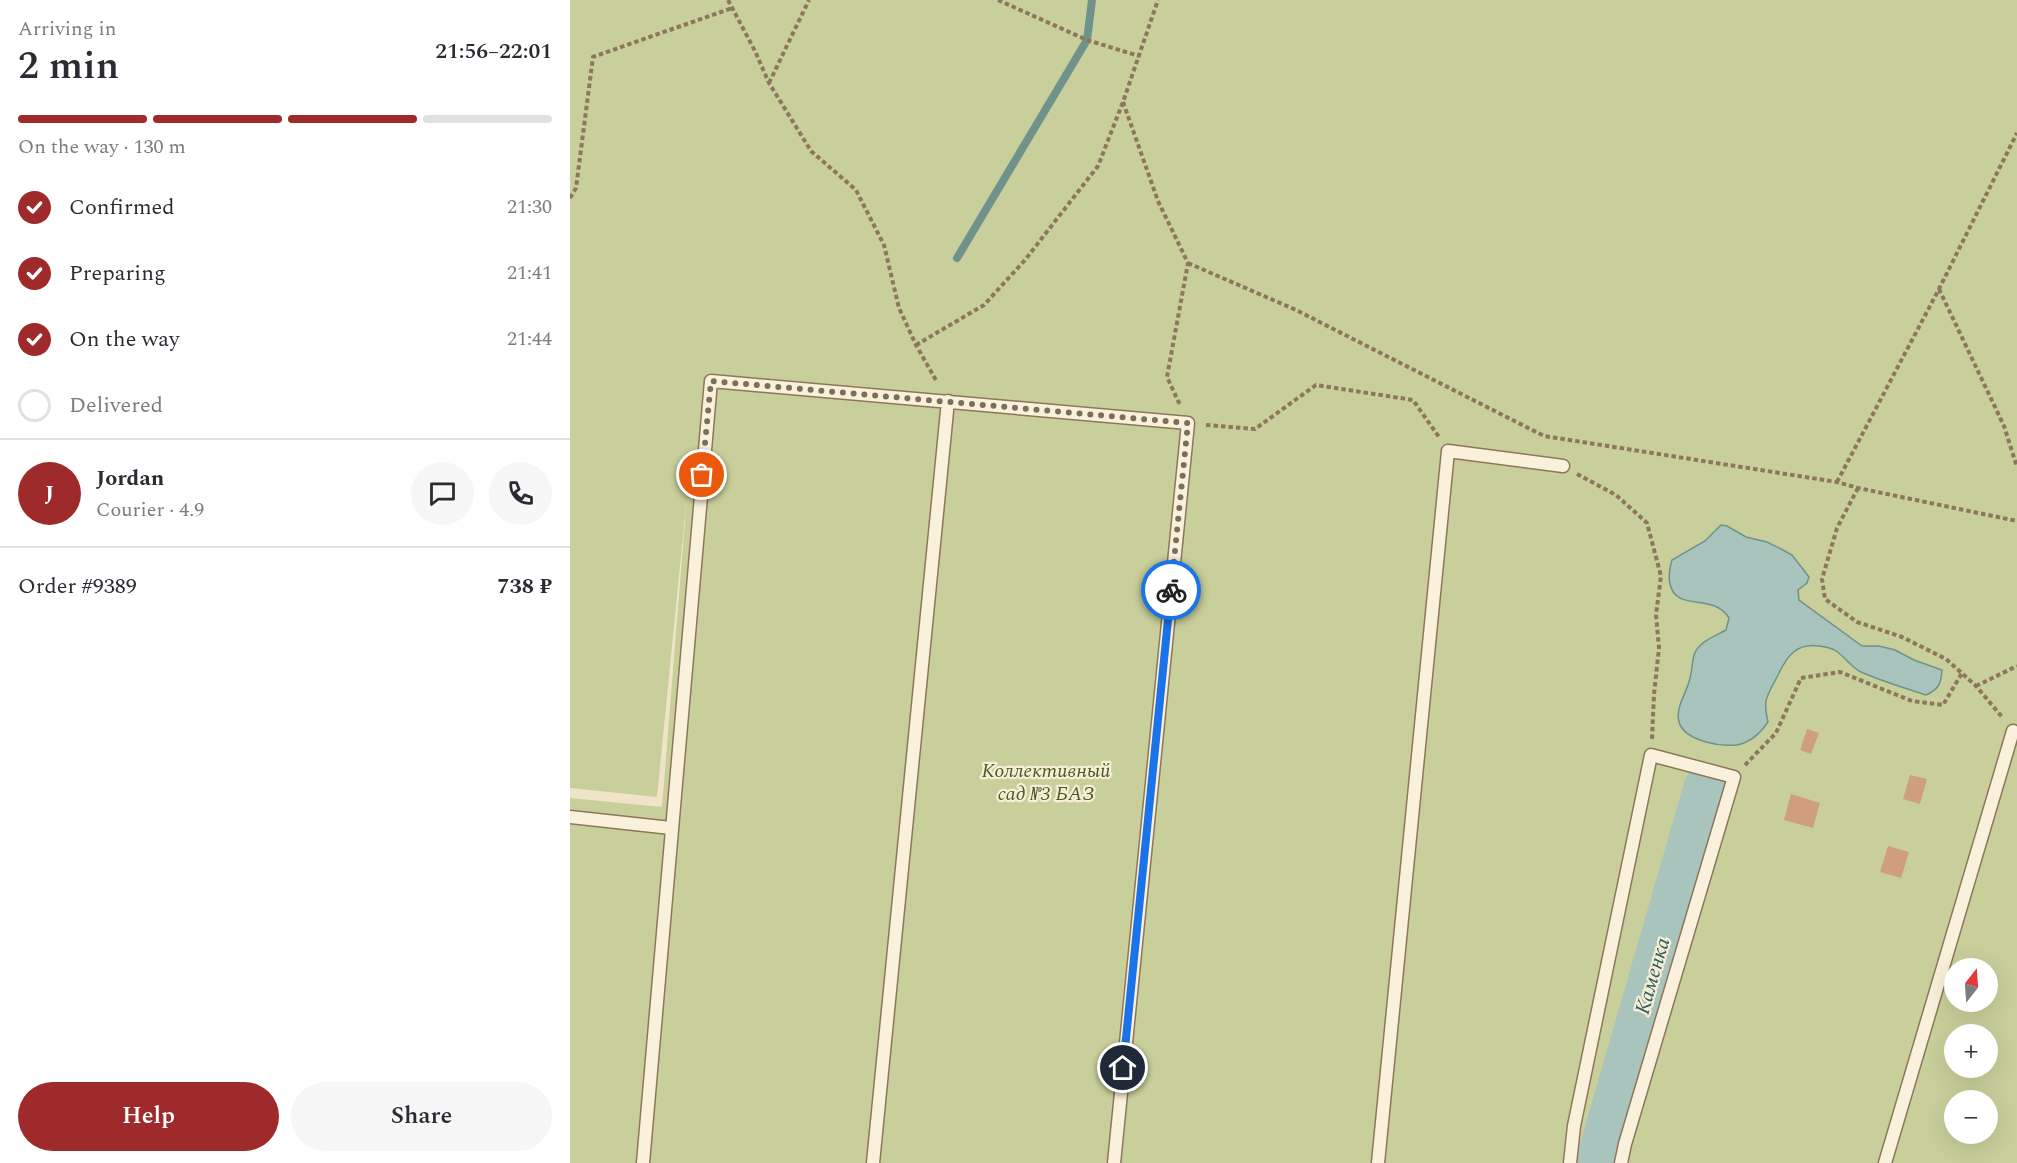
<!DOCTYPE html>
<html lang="en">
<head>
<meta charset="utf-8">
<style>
  :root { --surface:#fff; --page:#f7f7f7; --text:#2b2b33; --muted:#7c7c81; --line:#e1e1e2; --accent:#9e2a2b }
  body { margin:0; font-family:Spectral,serif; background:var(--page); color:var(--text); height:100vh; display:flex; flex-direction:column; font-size:22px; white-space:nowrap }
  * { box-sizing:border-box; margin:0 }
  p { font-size:20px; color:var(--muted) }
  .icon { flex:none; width:33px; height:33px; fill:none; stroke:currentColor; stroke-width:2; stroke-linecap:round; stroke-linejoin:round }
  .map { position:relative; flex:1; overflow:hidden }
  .sheet { display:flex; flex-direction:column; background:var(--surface); width:570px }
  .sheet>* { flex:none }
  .needle { width:39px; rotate:17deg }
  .tools { position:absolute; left:1374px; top:958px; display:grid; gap:12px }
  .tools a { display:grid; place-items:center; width:54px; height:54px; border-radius:50%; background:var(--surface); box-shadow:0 6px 24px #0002; font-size:30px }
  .pin { position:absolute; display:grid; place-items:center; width:51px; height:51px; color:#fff; margin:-26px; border:3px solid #fff; border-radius:50%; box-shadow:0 2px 6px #0007 }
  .courier { position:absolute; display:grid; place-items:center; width:60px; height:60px; margin:-30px; border:4px solid #1a73e8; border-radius:50%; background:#fff; color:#222; box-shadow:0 2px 8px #0007 }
  .summary em { font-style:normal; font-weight:600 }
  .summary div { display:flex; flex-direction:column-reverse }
  .summary { display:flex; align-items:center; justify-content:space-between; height:102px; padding:0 18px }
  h1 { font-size:39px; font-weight:600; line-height:45px }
  .bar { display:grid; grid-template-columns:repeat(4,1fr); gap:9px 6px; align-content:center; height:72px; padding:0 18px }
  .bar i { height:8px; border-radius:4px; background:var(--line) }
  .bar .selected { background:var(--accent) }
  .bar p { grid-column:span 4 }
  .line { display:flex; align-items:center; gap:15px; padding:0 18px; border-top:2px solid var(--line) }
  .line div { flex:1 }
  .round { display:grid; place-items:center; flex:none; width:63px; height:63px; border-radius:32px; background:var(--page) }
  ol { padding:0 18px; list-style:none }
  li { display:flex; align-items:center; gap:18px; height:66px }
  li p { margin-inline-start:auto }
  li .icon { padding:6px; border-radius:50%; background:var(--accent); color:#fff; stroke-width:4 }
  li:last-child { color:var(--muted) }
  li i { width:33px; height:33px; border:3px solid var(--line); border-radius:50% }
  .button { display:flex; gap:12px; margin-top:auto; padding:12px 18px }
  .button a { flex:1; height:69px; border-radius:36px; background:var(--accent); color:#fff; font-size:24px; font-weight:600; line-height:69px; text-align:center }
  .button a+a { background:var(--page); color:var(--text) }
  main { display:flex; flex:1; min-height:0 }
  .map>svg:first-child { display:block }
  .green { fill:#c9cf9b; fill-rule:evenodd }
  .water { fill:#a9c4bc; stroke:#6f938a; stroke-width:1.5 }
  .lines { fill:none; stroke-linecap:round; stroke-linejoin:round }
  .stream { stroke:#6f938a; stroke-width:8 }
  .river { stroke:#a9c4bc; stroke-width:45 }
  .building { fill:#cf9f7d }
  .lane-casing { stroke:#8d765c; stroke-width:15 }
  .path { stroke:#8d765c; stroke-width:4; stroke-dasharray:4.5 3; stroke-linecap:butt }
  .lane { stroke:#faf1dc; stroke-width:12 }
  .done { stroke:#7c6e5b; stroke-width:6; stroke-dasharray:0 10.8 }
  .route { stroke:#1a73e8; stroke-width:8 }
  .labels { text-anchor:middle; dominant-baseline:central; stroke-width:4.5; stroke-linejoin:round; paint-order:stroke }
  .park-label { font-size:20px; font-style:italic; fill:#4d5a26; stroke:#f7eed8 }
  .water-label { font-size:21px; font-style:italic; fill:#2f5d5a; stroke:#f7eed8 }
</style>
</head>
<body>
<main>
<section class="sheet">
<div class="summary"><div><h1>2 min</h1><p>Arriving in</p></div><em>21:56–22:01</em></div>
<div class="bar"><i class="selected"></i><i class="selected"></i><i class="selected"></i><i></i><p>On the way · 130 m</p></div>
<ol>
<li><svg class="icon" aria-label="check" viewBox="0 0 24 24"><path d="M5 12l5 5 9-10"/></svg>Confirmed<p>21:30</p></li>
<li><svg class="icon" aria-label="check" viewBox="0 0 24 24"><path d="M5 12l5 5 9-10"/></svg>Preparing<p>21:41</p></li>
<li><svg class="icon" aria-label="check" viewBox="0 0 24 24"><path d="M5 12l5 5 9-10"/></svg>On the way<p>21:44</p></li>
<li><i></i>Delivered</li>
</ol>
<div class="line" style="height:108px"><b class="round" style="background:var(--accent);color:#fff">J</b><div><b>Jordan</b><p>Courier · 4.9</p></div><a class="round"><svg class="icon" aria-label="chat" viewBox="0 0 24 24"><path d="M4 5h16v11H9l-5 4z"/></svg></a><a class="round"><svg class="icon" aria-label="phone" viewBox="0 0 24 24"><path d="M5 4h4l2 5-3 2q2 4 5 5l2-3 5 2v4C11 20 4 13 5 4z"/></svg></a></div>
<div class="line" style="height:78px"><div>Order #9389</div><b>738 ₽</b></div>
<div class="button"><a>Help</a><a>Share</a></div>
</section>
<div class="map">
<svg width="1447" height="1163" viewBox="0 0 1447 1163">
  <rect width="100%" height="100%" fill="#f0e4c8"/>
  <path class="green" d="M 0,0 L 1447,0 L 1447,1163 L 0,1163 L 0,798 L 92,807 L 117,496 L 87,797 L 0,788 ZM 1384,969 L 1418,969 L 1418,1002 L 1384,1002 ZM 1384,1035 L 1418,1035 L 1418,1068 L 1384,1068 ZM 1384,1101 L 1418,1101 L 1418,1134 L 1384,1134 Z"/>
  <path class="water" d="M 1151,525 L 1157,526 L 1176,537 L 1197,542 L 1213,550 L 1222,555 L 1239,577 L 1237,583 L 1228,590 L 1229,600 L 1292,646 L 1309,646 L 1325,650 L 1344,660 L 1372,670 C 1371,684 1369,689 1356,695 C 1335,688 1311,681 1291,672 C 1281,667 1275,657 1266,651 C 1260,647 1255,647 1249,646 C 1226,643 1217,656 1208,675 C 1198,695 1192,699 1198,722 C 1192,731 1184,739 1174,743 C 1157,750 1114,741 1109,722 C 1105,707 1117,693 1120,678 C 1122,671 1122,663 1124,655 C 1128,642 1145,636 1156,630 L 1159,618 C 1143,592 1106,613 1100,584 C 1098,575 1099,569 1102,560 L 1135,541 Z"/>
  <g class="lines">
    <path class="stream" d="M 387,258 L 517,40 L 522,0"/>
    <path class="river" d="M 1030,1163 L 1032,1149 L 1136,788"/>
  </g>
  <path class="building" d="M 1237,729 L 1249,733 L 1241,754 L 1230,750 Z
    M 1340,775 L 1357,779 L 1350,804 L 1333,799 Z
    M 1221,794 L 1250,803 L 1243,828 L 1214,820 Z
    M 1318,846 L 1339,852 L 1331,878 L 1310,872 Z"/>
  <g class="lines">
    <g class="lane-casing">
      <path id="lane" d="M 0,817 L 101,828
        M 73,1163 L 141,381 L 618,423 L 544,1163
        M 303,1163 L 378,401
        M 808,1163 L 878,451 L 993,466
        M 1000,1163 L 1004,1126 L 1081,755 L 1164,777 L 1055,1144 L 1051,1163
        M 1315,1163 L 1443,731"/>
    </g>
    <path class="path" d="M 158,0 L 185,51 L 199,83 L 241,151 L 286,190 L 314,245 L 329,308 L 346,345 L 367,382
      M 428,0 L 517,40 L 569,56
      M 199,83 L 239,0
      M 553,102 L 588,201 L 618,263 L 597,377 L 610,405
      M 0,198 L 6,188 L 23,57 L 162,8
      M 618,263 L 726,310 L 974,436 L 1267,482 L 1288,488 L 1447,521
      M 1369,289 L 1434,426 L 1447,467
      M 346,345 L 414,305 L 455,260 L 528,166 L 553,102 L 588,0
      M 636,425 L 685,429 L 746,385 L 843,400 L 869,437
      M 1007,474 L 1046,495 L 1077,523 L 1091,576 L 1086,615 L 1089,648 L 1084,694 L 1082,739
      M 1267,482 L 1369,289 L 1447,133
      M 1288,488 L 1267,528 L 1252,579 L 1255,599 L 1287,622 L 1332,637 L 1376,659 L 1406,686 L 1432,717
      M 1406,686 L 1447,666
      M 1175,765 L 1206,733 L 1231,678 L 1270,672 L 1342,701 L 1373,705 L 1392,673"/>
    <use href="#lane" class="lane"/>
  </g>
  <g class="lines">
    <path class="done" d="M 132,475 L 141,381 L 618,423 L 601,590"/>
    <path class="route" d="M 553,1068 L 601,590"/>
  </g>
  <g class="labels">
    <g class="park-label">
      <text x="476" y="771">Коллективный<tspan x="476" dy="23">сад №3 БАЗ</tspan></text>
    </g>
    <g class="water-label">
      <text transform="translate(1083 976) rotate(-74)">Каменка</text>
    </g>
  </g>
</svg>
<div class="tools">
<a><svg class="needle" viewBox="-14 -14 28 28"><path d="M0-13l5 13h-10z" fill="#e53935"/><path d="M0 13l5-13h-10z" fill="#7c7c81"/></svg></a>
<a>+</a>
<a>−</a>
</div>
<div class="pin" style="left:132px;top:475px;background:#ea580c"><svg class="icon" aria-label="bag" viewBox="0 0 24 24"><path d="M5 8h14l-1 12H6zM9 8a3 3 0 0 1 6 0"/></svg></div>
<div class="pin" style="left:553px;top:1068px;background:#1f2937"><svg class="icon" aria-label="home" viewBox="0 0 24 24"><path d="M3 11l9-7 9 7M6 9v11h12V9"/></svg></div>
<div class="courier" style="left:601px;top:590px"><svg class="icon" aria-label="bike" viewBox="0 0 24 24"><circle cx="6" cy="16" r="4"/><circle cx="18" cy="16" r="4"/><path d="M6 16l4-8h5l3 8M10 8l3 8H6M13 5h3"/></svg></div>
</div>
</main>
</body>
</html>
